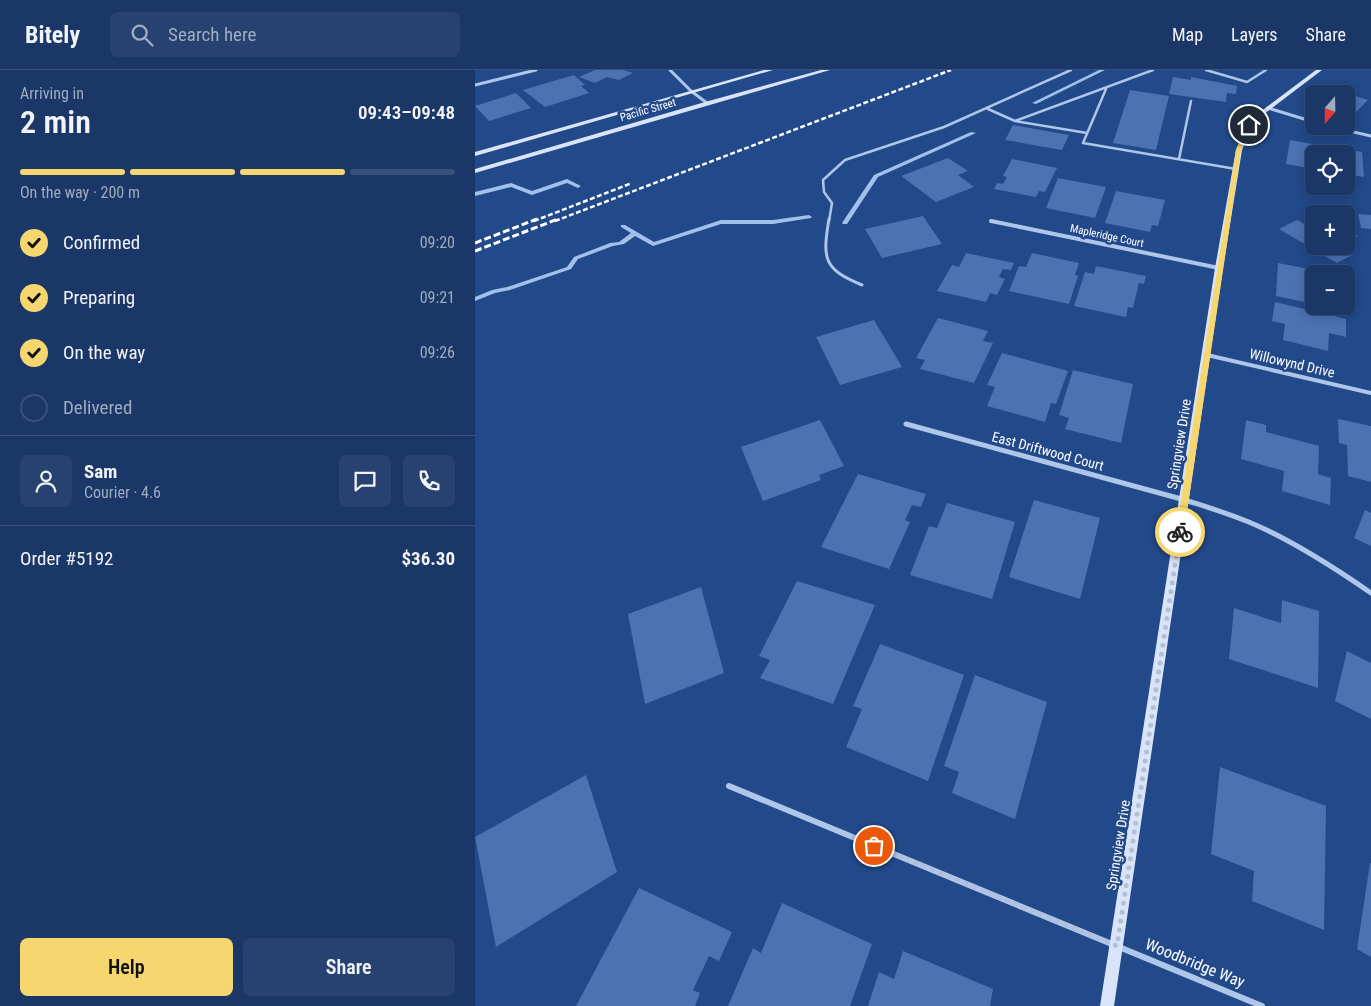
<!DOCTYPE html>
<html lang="en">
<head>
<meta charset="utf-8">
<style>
  :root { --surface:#1a3767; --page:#274270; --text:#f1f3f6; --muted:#9facc0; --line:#38517b; --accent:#f6d66f }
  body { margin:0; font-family:"Roboto Condensed",sans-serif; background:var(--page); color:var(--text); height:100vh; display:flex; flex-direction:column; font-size:19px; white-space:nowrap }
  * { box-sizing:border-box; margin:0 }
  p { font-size:16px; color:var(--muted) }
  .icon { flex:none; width:28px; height:28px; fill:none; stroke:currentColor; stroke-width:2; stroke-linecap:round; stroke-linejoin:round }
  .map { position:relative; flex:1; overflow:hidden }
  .sheet { display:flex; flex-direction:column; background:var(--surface); width:475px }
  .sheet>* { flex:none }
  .needle { width:32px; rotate:200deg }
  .tools { position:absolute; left:830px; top:15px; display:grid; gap:10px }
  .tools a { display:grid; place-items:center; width:50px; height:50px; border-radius:8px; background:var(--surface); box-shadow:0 2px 12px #0003,0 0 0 1px var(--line); font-size:25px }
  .pin { position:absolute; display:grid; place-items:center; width:42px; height:42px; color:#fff; margin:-21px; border:2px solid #fff; border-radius:50%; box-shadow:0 1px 5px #0007 }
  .courier { position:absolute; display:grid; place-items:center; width:50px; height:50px; margin:-25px; border:4px solid #f6d66f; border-radius:50%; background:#fff; color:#222; box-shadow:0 1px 6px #0007 }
  .summary em { font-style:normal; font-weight:600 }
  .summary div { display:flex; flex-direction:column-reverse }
  .summary { display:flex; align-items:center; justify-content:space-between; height:85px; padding:0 20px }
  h1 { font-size:32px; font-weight:600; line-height:38px }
  .bar { display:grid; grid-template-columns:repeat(4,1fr); gap:8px 5px; align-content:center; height:60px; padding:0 20px }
  .bar i { height:6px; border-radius:4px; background:var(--line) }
  .bar .active { background:var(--accent) }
  .bar p { grid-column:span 4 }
  .line { display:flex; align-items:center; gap:12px; padding:0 20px; border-top:1px solid var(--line) }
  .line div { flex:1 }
  .round { display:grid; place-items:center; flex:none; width:52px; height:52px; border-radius:8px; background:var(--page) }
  ol { padding:0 20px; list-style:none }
  li { display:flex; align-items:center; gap:15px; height:55px }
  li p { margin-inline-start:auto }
  li .icon { padding:5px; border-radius:50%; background:var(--accent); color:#111; stroke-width:4 }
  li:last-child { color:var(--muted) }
  li i { width:28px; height:28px; border:2px solid var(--line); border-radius:50% }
  .primary-button { display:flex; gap:10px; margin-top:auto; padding:10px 20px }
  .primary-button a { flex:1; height:58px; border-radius:8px; background:var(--accent); color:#111; font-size:20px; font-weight:600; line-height:58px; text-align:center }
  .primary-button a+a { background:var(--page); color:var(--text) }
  header { display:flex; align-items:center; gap:30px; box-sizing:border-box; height:70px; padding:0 25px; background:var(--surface); border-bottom:1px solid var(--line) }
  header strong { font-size:24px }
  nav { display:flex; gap:28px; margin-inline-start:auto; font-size:18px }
  .search { width:350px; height:45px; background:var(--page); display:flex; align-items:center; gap:12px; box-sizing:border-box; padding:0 18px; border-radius:8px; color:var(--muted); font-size:19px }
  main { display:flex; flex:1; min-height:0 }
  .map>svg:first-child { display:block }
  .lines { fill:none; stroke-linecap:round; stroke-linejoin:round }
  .stream { fill:#a1c0eb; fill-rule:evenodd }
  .building { fill:#4b72b1 }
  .lane-far1 { stroke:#adc6ea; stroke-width:2.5 }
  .lane { stroke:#adc6ea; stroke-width:3 }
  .street-far3 { stroke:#adc6ea; stroke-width:3 }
  .street-far2 { stroke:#adc6ea; stroke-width:4 }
  .street-far1 { stroke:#adc6ea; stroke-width:5 }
  .street { stroke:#adc6ea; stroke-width:6 }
  .secondary { fill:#d9e4f8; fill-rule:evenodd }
  .rail-far1 { stroke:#fff; stroke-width:2.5; stroke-dasharray:5 2.5; stroke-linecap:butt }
  .rail { stroke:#fff; stroke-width:3; stroke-dasharray:7 3; stroke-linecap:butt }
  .route { fill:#f6d66f }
  .done { stroke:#b2bfd6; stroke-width:5; stroke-dasharray:0 9 }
  .labels { text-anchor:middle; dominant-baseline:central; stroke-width:5; stroke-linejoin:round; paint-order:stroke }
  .far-street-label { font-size:11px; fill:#fff; stroke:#224989 }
  .street-label { font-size:14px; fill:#fff; stroke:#224989 }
  .near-street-label { font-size:16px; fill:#fff; stroke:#224989 }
</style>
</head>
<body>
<header>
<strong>Bitely</strong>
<div class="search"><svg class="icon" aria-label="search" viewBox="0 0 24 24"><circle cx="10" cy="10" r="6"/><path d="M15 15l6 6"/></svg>Search here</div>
<nav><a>Map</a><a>Layers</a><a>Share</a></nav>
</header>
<main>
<section class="sheet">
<div class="summary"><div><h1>2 min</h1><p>Arriving in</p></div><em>09:43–09:48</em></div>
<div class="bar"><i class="active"></i><i class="active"></i><i class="active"></i><i></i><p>On the way · 200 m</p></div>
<ol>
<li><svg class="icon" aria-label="check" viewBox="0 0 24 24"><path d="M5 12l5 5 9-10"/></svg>Confirmed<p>09:20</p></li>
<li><svg class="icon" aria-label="check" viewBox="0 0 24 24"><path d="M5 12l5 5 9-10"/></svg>Preparing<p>09:21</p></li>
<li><svg class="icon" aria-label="check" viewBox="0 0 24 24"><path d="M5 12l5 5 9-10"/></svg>On the way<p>09:26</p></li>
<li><i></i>Delivered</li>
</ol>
<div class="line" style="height:90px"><a class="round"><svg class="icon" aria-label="person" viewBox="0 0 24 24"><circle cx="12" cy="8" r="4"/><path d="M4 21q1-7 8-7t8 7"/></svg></a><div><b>Sam</b><p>Courier · 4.6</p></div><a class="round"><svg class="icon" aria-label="chat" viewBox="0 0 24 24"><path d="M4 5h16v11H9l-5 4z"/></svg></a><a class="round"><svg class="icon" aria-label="phone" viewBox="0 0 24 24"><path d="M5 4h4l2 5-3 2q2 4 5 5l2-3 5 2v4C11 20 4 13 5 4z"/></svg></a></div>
<div class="line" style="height:65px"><div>Order #5192</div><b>$36.30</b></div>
<div class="primary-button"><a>Help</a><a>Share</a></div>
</section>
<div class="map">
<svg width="896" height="936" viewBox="0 0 896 936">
  <rect width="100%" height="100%" fill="#224989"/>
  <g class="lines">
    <path class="stream" d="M 624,0 L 630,0 L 561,34 L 557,33 Z
      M 496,62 L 501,63 L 403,107 L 372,154 L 368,154 L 367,153 L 399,105 Z
      M 92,109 L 106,116 L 103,118 L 92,113 L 57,125 L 36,117 L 0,126 L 0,122 L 36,113 L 57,121 Z
      M 334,145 L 337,147 L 336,148 L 298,154 L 246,154 L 178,176 L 160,166 L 149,174 L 138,176 L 103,189 L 96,199 L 35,220 L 20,223 L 0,231 L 0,227 L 17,220 L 32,217 L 92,197 L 99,187 L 135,173 L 144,172 L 156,163 L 146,157 L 146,155 L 150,155 L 179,172 L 246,150 L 298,150 Z"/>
  </g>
  <path class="building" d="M 120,0 L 148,0 L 158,3 L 144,10 L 132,7 L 120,13 L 104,7 Z
    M 99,5 L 110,15 L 106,16 L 114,23 L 70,37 L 48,20 Z
    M 698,7 L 716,10 L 716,7 L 762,16 L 761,24 L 752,23 L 751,32 L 694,24 Z
    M 655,20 L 694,26 L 681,80 L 638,73 Z
    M 41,23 L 56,38 L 14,51 L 0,36 Z
    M 874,24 L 893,30 L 877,46 L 871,45 L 871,26 Z
    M 538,55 L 594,65 L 587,80 L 530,70 Z
    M 815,70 L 837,74 L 834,98 L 811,94 Z
    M 864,78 L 887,82 L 889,107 L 871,104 L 871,84 L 865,84 Z
    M 473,88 L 493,101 L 483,105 L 499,117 L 461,132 L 426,106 Z
    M 537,89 L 582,98 L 570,122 L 564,121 L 561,127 L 519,119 L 522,113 L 528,114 L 532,107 L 528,106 Z
    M 583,108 L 631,117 L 620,148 L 571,138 Z
    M 641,121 L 690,130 L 683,156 L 677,155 L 675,162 L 630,153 Z
    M 883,144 L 896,145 L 896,159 L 886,158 Z
    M 448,146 L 467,174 L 407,188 L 390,159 Z
    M 822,150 L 839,159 L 839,176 L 863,176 L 877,185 L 862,193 L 804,159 Z
    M 871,159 L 883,166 L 871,172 Z
    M 491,183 L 539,193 L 536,200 L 528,199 L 524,207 L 530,209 L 522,225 L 515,223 L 511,232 L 462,221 L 477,195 L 484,197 Z
    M 557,183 L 604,193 L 600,205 L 603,206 L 594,234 L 534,221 L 544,196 L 551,197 Z
    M 803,193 L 854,203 L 839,204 L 839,234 L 801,226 Z
    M 621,196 L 671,206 L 669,214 L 664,213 L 658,238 L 653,237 L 651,247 L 599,236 L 610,202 L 619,204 Z
    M 800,232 L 871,249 L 871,267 L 854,263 L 853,281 L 808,270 L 810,254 L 797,251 Z
    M 463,248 L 513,261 L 508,271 L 518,273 L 499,313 L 445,299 L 450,290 L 441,288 Z
    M 399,250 L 427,297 L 365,315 L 341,267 Z
    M 527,283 L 593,301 L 581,334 L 576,333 L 570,352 L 512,336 L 520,317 L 512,315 Z
    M 598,300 L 658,314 L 646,373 L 590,359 L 594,348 L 584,345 Z
    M 863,349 L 896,356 L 896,412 L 873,406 L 872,375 L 864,373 Z
    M 345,350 L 369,396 L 344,405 L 346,410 L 288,431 L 266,377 Z
    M 771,350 L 791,355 L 791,362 L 844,376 L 843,404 L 856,408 L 855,435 L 807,421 L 809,401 L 766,389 Z
    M 383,404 L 451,424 L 446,437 L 437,435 L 430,450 L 435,452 L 414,499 L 346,477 Z
    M 559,430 L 625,448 L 605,529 L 534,507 Z
    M 472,433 L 540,452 L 517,529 L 435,505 L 454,456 L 462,458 Z
    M 890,440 L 896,443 L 896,476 L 879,468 Z
    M 322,511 L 400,535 L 358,634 L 285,608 L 295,590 L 284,586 Z
    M 226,517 L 249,603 L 170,634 L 153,544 Z
    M 807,530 L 844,541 L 843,618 L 754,589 L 759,538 L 806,553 Z
    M 405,574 L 489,605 L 453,711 L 371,677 L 387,639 L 378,636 Z
    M 872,581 L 896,593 L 896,649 L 860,631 Z
    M 500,605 L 572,632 L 540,749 L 477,723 L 484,702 L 469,696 Z
    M 745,697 L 851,736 L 849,860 L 777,831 L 779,801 L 736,784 Z
    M 111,705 L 142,802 L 21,877 L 0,767 Z
    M 895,793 L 896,793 L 896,887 L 882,879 Z
    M 164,818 L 257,862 L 244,891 L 234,886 L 218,920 L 225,923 L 220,936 L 101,936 Z
    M 307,833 L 397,874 L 375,936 L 253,936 L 278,878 L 286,883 Z
    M 428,881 L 518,919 L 515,936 L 393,936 L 404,902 L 419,909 Z"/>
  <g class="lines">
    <path class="lane-far1" d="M 731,0 L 772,12 L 791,0
      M 631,19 L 608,73 L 761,99
      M 513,39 L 540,51 L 612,63
      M 540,51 L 678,0
      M 704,89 L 716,31
      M 354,151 L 357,133 L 349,122 L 348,110 L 370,90 L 469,57 L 596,0"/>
    <path class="lane" d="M 354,149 C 347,190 349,199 387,215"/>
    <path class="street-far3" d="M 195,0 L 216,21 L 232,33
      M 0,15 L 61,0
      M 793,38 L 839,52
      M 853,56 L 896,66"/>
    <path class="street-far2" d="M 516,151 L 744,198
      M 732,285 L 896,323"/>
    <path class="street-far1" d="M 431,354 L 710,430 C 735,438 759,445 783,456 C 823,474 860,498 896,523"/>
    <path class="street" d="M 254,716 L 787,936"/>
    <path class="secondary" d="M 289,0 L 298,0 L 0,86 L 0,82 Z
      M 346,0 L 355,0 L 0,103 L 0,99 L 230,32 Z
      M 841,0 L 847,0 L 785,47 L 777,56 L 767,80 L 748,198 L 639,936 L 625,936 L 740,198 L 761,80 L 771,55 L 781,45 Z"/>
    <path class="rail-far1" d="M 59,151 L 157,113
      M 80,151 L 476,0"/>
    <path class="rail" d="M 0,173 L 62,149
      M 0,181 L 83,149"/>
  </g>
  <path class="route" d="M 772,54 L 776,55 L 766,80 L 709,462 L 705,465 L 701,462 L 761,80 Z"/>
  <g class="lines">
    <path class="done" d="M 399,776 L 642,876 L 705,462"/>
  </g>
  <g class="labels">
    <g class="far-street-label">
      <text transform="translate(173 40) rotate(-16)">Pacific Street</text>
      <text transform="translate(632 166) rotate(12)">Mapleridge Court</text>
    </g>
    <g class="street-label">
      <text transform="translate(817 293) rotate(13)">Willowynd Drive</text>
      <text transform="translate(704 374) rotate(-81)">Springview Drive</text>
      <text transform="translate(573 381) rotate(15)">East Driftwood Court</text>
      <text transform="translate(643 775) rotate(-81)">Springview Drive</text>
    </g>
    <g class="near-street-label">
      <text transform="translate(720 893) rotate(22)">Woodbridge Way</text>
    </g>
  </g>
</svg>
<div class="tools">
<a><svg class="needle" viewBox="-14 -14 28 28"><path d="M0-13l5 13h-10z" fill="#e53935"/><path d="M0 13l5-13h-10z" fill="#9facc0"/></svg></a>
<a><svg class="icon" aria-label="locate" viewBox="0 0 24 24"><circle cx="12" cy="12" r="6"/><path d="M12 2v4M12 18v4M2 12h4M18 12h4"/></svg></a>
<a>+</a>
<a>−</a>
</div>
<div class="pin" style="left:399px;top:776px;background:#ea580c"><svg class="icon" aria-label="bag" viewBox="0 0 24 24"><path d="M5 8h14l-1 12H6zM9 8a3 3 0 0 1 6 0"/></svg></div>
<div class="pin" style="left:774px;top:55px;background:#1f2937"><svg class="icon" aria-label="home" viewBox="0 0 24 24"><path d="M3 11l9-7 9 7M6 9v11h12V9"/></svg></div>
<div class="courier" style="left:705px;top:462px"><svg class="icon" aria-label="bike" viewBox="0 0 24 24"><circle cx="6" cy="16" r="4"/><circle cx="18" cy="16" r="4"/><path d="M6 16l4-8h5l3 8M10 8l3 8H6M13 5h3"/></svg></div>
</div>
</main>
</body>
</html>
